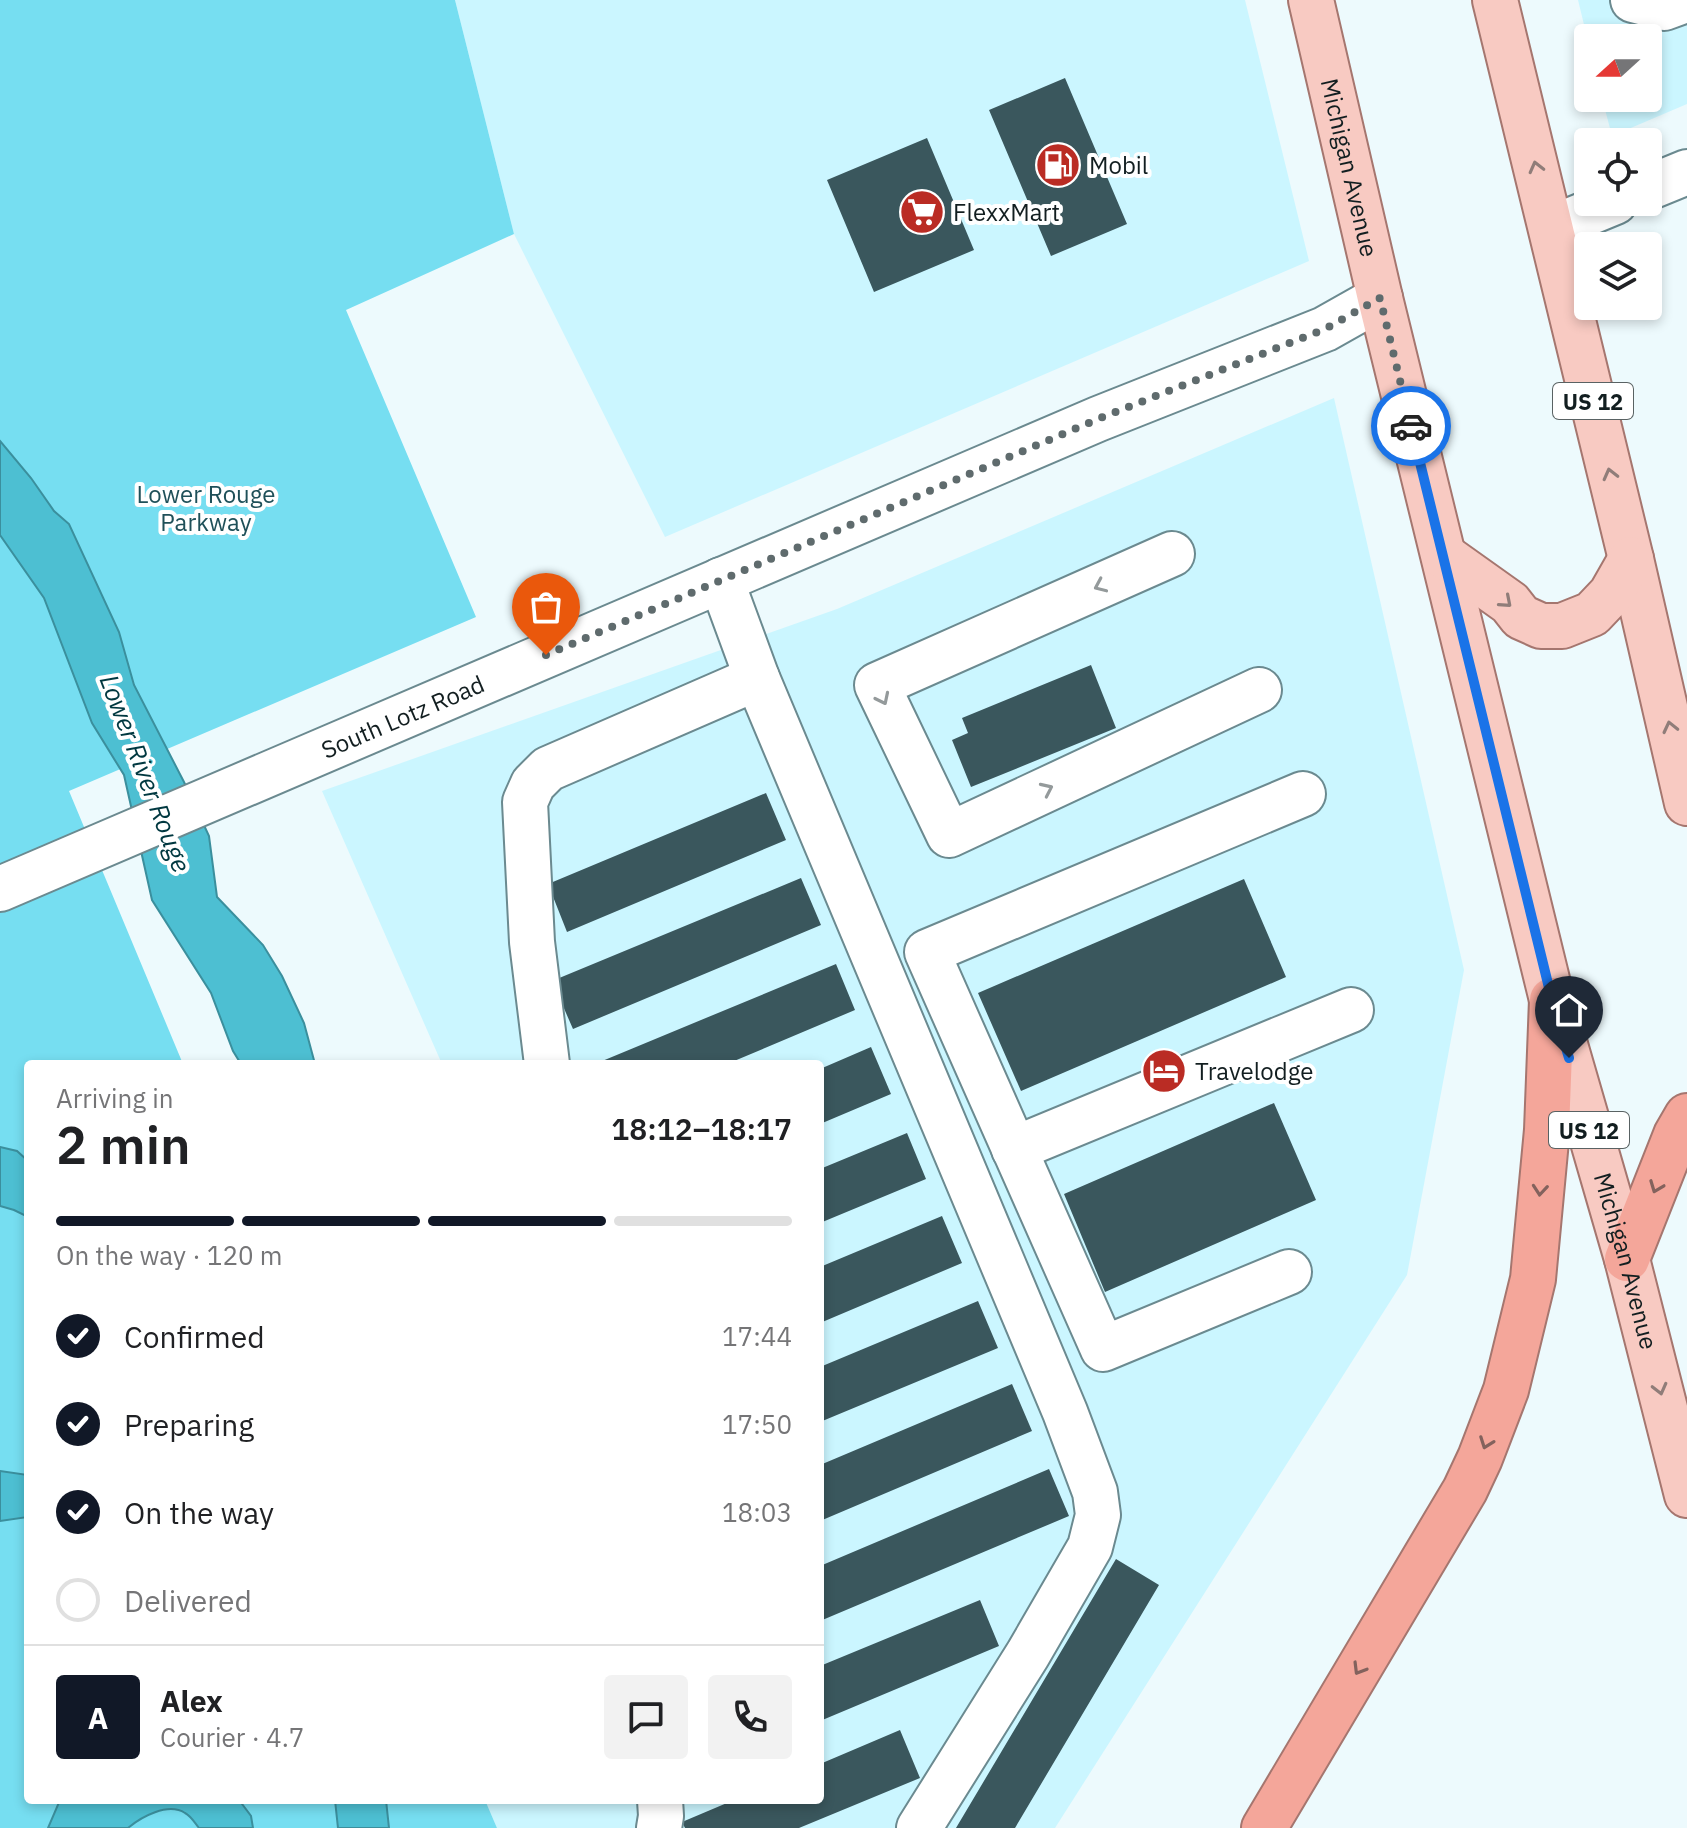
<!DOCTYPE html>
<html lang="en">
<head>
<meta charset="utf-8">
<style>
  :root { --surface:#fff; --page:#f2f2f2; --text:#202124; --muted:#757577; --line:#e0e0e0; --accent:#111827 }
  body { margin:0; font-family:"IBM Plex Sans",sans-serif; background:var(--page); color:var(--text); height:100vh; display:flex; flex-direction:column; font-size:30px; white-space:nowrap }
  * { box-sizing:border-box; margin:0 }
  p { font-size:26px; color:var(--muted) }
  .icon { flex:none; width:44px; height:44px; fill:none; stroke:currentColor; stroke-width:2; stroke-linecap:round; stroke-linejoin:round }
  .map { position:relative; flex:1; overflow:hidden }
  .drawer { position:absolute; left:24px; top:1060px; width:800px; height:744px; display:flex; flex-direction:column; background:var(--surface); border-radius:8px; box-shadow:0 4px 12px #0003 }
  .drawer>* { flex:none }
  .needle { width:52px; rotate:249deg }
  .buttons { position:absolute; left:1574px; top:24px; display:grid; gap:16px }
  .buttons a { display:grid; place-items:center; width:88px; height:88px; border-radius:8px; background:var(--surface); box-shadow:0 4px 12px #0003; font-size:40px }
  .pin { position:absolute; display:grid; place-items:center; width:68px; height:68px; color:#fff; margin:-82px -34px; border-radius:50% 50% 50% 0; rotate:-45deg; box-shadow:0 0 8px #0007 }
  .pin .icon { rotate:45deg }
  .courier { position:absolute; display:grid; place-items:center; width:80px; height:80px; margin:-40px; border:6px solid #1a73e8; border-radius:50%; background:#fff; color:#222; box-shadow:0 2px 10px #0007 }
  .summary em { font-style:normal; font-weight:600 }
  .summary div { display:flex; flex-direction:column-reverse }
  .summary { display:flex; align-items:center; justify-content:space-between; height:136px; padding:0 32px }
  h1 { font-size:52px; font-weight:600; line-height:60px }
  .bar { display:grid; grid-template-columns:repeat(4,1fr); gap:12px 8px; align-content:center; height:96px; padding:0 32px }
  .bar i { height:10px; border-radius:6px; background:var(--line) }
  .bar .current { background:var(--accent) }
  .bar p { grid-column:span 4 }
  .line { display:flex; align-items:center; gap:20px; padding:0 32px; border-top:2px solid var(--line) }
  .line div { flex:1 }
  .round { display:grid; place-items:center; flex:none; width:84px; height:84px; border-radius:8px; background:var(--page) }
  ol { padding:0 32px; list-style:none }
  li { display:flex; align-items:center; gap:24px; height:88px }
  li p { margin-inline-start:auto }
  li .icon { padding:8px; border-radius:50%; background:var(--accent); color:#fff; stroke-width:4 }
  li:last-child { color:var(--muted) }
  li i { width:44px; height:44px; border:4px solid var(--line); border-radius:50% }
  .map>svg:first-child { display:block }
  .built { fill:#cbf6ff }
  .green { fill:#76def1 }
  .water { fill:#4dbfd2; stroke:#3b8f9d; stroke-width:2 }
  .building { fill:#3a575d }
  .lines { fill:none; stroke-linecap:round; stroke-linejoin:round }
  .minor-casing { stroke:#6b8a90; stroke-width:48 }
  .major-casing { stroke:#a5766f; stroke-width:48 }
  .highway-casing { stroke:#a5766f; stroke-width:48 }
  .minor { stroke:#fff; stroke-width:44 }
  .major { stroke:#f8cac2; stroke-width:44 }
  .highway { stroke:#f4a69a; stroke-width:44 }
  .oneway { stroke:#907d79 }
  .oneway2 { stroke:#949a9b }
  .oneway3 { stroke:#83625d }
  .done { stroke:#5f6b6d; stroke-width:8; stroke-dasharray:0 14.4 }
  .route { stroke:#1a73e8; stroke-width:10 }
  .labels { text-anchor:middle; dominant-baseline:central; stroke-width:8; stroke-linejoin:round; paint-order:stroke }
  .shield { fill:#fff; stroke:#596263; stroke-width:2 }
  .shield-label { font-size:22px; font-weight:bold; fill:#121e20 }
  .poi-label { font-size:24px; fill:#121e20; stroke:#fff; text-anchor:start }
  .street-label { font-size:24px; fill:#121e20; stroke:#fff }
  .park-label { font-size:24px; fill:#1f5059; stroke:#fff }
  .water-label { font-size:26px; font-style:italic; fill:#003840; stroke:#fff }
</style>
</head>
<body>
<div class="map">
<svg width="1687" height="1828" viewBox="0 0 1687 1828">
  <rect width="100%" height="100%" fill="#edfafd"/>
  <path class="built" d="M 455,0 L 1245,0 L 1309,261 L 665,537 L 514,234 Z
    M 1578,0 L 1687,0 L 1687,104 L 1612,136 L 1602,98 L 1648,98 L 1648,38 L 1588,38 L 1588,41 Z
    M 1334,398 L 1464,970 L 1407,1275 L 1055,1828 L 497,1828 L 485,1800 L 820,1800 L 820,1064 L 442,1064 L 322,791 L 837,609 Z"/>
  <path class="green" d="M 0,0 L 455,0 L 514,234 L 346,310 L 476,617 L 69,791 L 183,1064 L 28,1064 L 28,1800 L 485,1800 L 497,1828 L 0,1828 Z"/>
  <path class="water" d="M 0,441 L 31,478 L 54,511 L 69,524 L 119,632 L 134,685 L 184,782 L 209,836 L 217,897 L 263,945 L 282,976 L 304,1023 L 315,1064 L 241,1064 L 233,1051 L 211,993 L 152,900 L 124,775 L 92,723 L 44,598 L 0,535 Z
    M 0,1147 L 17,1151 L 28,1161 L 28,1217 L 14,1210 L 0,1206 Z
    M 0,1471 L 28,1475 L 28,1517 L 0,1521 Z
    M 60,1800 L 239,1800 L 251,1816 L 253,1828 L 199,1828 C 195,1823 191,1816 185,1813 C 168,1802 141,1817 128,1828 L 48,1828 Z
    M 335,1800 L 386,1800 L 389,1828 L 338,1828 Z"/>
  <path class="building" d="M 1065,78 L 1127,224 L 1051,256 L 989,110 Z
    M 927,138 L 974,250 L 874,292 L 827,180 Z
    M 1091,665 L 1116,728 L 971,787 L 952,740 L 968,733 L 962,718 Z
    M 766,793 L 786,840 L 567,932 L 548,884 Z
    M 801,878 L 821,925 L 573,1029 L 552,981 Z
    M 1244,879 L 1286,977 L 1021,1091 L 978,993 Z
    M 836,964 L 855,1010 L 727,1064 L 595,1064 Z
    M 871,1047 L 891,1094 L 820,1124 L 820,1069 Z
    M 1274,1103 L 1316,1200 L 1105,1292 L 1064,1194 Z
    M 907,1133 L 926,1179 L 820,1223 L 820,1169 Z
    M 942,1216 L 962,1263 L 820,1323 L 820,1267 Z
    M 978,1301 L 998,1348 L 820,1422 L 820,1367 Z
    M 1012,1384 L 1032,1431 L 820,1521 L 820,1465 Z
    M 1049,1469 L 1069,1516 L 820,1621 L 820,1566 Z
    M 1116,1559 L 1159,1585 L 1015,1828 L 956,1828 Z
    M 980,1600 L 999,1646 L 820,1721 L 820,1666 Z
    M 900,1730 L 920,1778 L 799,1828 L 685,1828 L 682,1822 L 734,1800 L 820,1800 L 820,1764 Z"/>
  <g class="lines">
    <g class="minor-casing">
      <g id="minor">
        <path d="M 1633,0 L 1664,8 L 1686,0"/>
        <path d="M 1648,188 L 1687,172"/>
        <path d="M 1552,228 L 1615,202"/>
        <path d="M 1172,554 L 877,685 L 949,835 L 1259,690"/>
        <path d="M 721,580 L 757,678 L 1065,1412 L 1095,1492 L 1098,1515 L 1090,1547 L 1028,1654 L 919,1828"/>
        <path id="s1" d="M 0,889 L 1098,419 L 1325,329 L 1380,298"/>
        <path d="M 547,1064 L 532,942 L 525,802 L 533,784 L 548,769 L 757,678"/>
        <path d="M 1014,1149 L 1351,1010"/>
        <path d="M 1289,1272 L 1103,1349 L 927,952 L 1303,794"/>
        <path d="M 659,1828 L 661,1816 L 660,1800"/>
      </g>
    </g>
    <g class="major-casing">
      <g id="major">
        <path id="s2" d="M 1311,0 L 1380,298 L 1552,1000 L 1627,1259 L 1687,1495"/>
        <path d="M 1495,0 L 1631,559 L 1687,803"/>
        <path d="M 1444,556 L 1510,603 L 1521,617 L 1541,626 L 1562,626 L 1592,614 L 1611,594 L 1631,559"/>
      </g>
    </g>
    <g class="highway-casing">
      <path id="highway" d="M 1627,1259 L 1676,1135 L 1687,1116
        M 1264,1828 L 1465,1490 L 1480,1458 L 1506,1390 L 1533,1279 L 1547,1130 L 1552,1000"/>
    </g>
    <use href="#minor" class="minor"/>
    <use href="#major" class="major"/>
    <use href="#highway" class="highway"/>
  </g>
  <defs><path id="oneway-chevron" d="M-2-3.5L2.5 0L-2 3.5" fill="none" stroke-width="1.6" stroke-linecap="round" stroke-linejoin="round" transform="scale(2)"/></defs>
  <g class="oneway">
    <use href="#oneway-chevron" transform="translate(1536 167) rotate(-104)"/>
    <use href="#oneway-chevron" transform="translate(1610 474) rotate(-104)"/>
    <use href="#oneway-chevron" transform="translate(1506 602) rotate(41)"/>
    <use href="#oneway-chevron" transform="translate(1670 727) rotate(-103)"/>
    <use href="#oneway-chevron" transform="translate(1660 1389) rotate(76)"/>
  </g>
  <g class="oneway2">
    <use href="#oneway-chevron" transform="translate(1100 586) rotate(156)"/>
    <use href="#oneway-chevron" transform="translate(883 699) rotate(64)"/>
    <use href="#oneway-chevron" transform="translate(1047 789) rotate(-25)"/>
  </g>
  <g class="oneway3">
    <use href="#oneway-chevron" transform="translate(1656 1187) rotate(111)"/>
    <use href="#oneway-chevron" transform="translate(1540 1190) rotate(95)"/>
    <use href="#oneway-chevron" transform="translate(1486 1443) rotate(110)"/>
    <use href="#oneway-chevron" transform="translate(1359 1669) rotate(121)"/>
  </g>
  <g class="lines">
    <path class="done" d="M 546,655 L 1098,419 L 1325,329 L 1380,298 L 1411,426"/>
    <path class="route" d="M 1411,426 L 1552,1000 L 1569,1058"/>
  </g>
  <defs>
    <g id="fuel-disc" transform="scale(2.3)"><circle r="9.5" fill="#ba2c24" stroke="#fff"/><path d="M-5.5-6h7V0h2V4h1.3V-2.5L3-4.5l.8-.8L6-3V5H2.5V1h-1V6h-7ZM-4.2-4.7v3.2H.2V-4.7Z" fill="#fff"/></g>
    <g id="supermarket-disc" transform="scale(2.3)"><circle r="9.5" fill="#ba2c24" stroke="#fff"/><path d="M-6-5.5h2.5l.6 2H6L4.5 2H-2.5L-4.4-4H-6ZM-1.5 3.2a1.3 1.3 0 1 0 .1 0ZM3 3.2a1.3 1.3 0 1 0 .1 0Z" fill="#fff"/></g>
    <g id="hotel-disc" transform="scale(2.3)"><circle r="9.5" fill="#ba2c24" stroke="#fff"/><path d="M-6-4.5h1.5V1H6V5H4.5V3h-9V5H-6ZM-4 0a1.8 1.8 0 1 1 3.6 0ZM.5 0V-2.5h3Q6-2.5 6 0Z" fill="#fff"/></g>
  </defs>
  <g fill-rule="evenodd">
    <use href="#fuel-disc" x="1058" y="165"/>
    <use href="#supermarket-disc" x="922" y="212"/>
    <use href="#hotel-disc" x="1164" y="1071"/>
  </g>
  <g class="labels">
    <g class="shield">
      <rect x="1553" y="383" width="80" height="36" rx="6"/>
      <rect x="1549" y="1112" width="80" height="36" rx="6"/>
    </g>
    <g class="shield-label">
      <text x="1593" y="401">US 12</text>
      <text x="1589" y="1130">US 12</text>
    </g>
    <g class="poi-label">
      <text x="1089" y="165">Mobil</text>
      <text x="953" y="212">FlexxMart</text>
      <text x="1195" y="1071">Travelodge</text>
    </g>
    <g class="street-label">
      <text stroke="none"><textPath href="#s2" startOffset="172">Michigan Avenue</textPath></text>
      <text stroke="none"><textPath href="#s1" startOffset="438">South Lotz Road</textPath></text>
      <text stroke="none"><textPath href="#s2" startOffset="1300">Michigan Avenue</textPath></text>
    </g>
    <g class="park-label">
      <text x="206" y="494">Lower Rouge<tspan x="206" dy="28">Parkway</tspan></text>
    </g>
    <g class="water-label">
      <text transform="translate(146 773) rotate(69)">Lower River Rouge</text>
    </g>
  </g>
</svg>
<div class="buttons">
<a><svg class="needle" viewBox="-14 -14 28 28"><path d="M0-13l5 13h-10z" fill="#e53935"/><path d="M0 13l5-13h-10z" fill="#757577"/></svg></a>
<a><svg class="icon" aria-label="locate" viewBox="0 0 24 24"><circle cx="12" cy="12" r="6"/><path d="M12 2v4M12 18v4M2 12h4M18 12h4"/></svg></a>
<a><svg class="icon" aria-label="layers" viewBox="0 0 24 24"><path d="M12 4l9 5-9 5-9-5zM3 14l9 5 9-5"/></svg></a>
</div>
<div class="pin" style="left:546px;top:655px;background:#ea580c"><svg class="icon" aria-label="bag" viewBox="0 0 24 24"><path d="M5 8h14l-1 12H6zM9 8a3 3 0 0 1 6 0"/></svg></div>
<div class="pin" style="left:1569px;top:1058px;background:#1f2937"><svg class="icon" aria-label="home" viewBox="0 0 24 24"><path d="M3 11l9-7 9 7M6 9v11h12V9"/></svg></div>
<div class="courier" style="left:1411px;top:426px"><svg class="icon" aria-label="car" viewBox="0 0 24 24"><path d="M5 17H2v-5l4-1 3-4h7l3 4 3 1v5h-3M9 17h6M6 11h13"/><circle cx="7" cy="17" r="2"/><circle cx="17" cy="17" r="2"/></svg></div>
<section class="drawer">
<div class="summary"><div><h1>2 min</h1><p>Arriving in</p></div><em>18:12–18:17</em></div>
<div class="bar"><i class="current"></i><i class="current"></i><i class="current"></i><i></i><p>On the way · 120 m</p></div>
<ol>
<li><svg class="icon" aria-label="check" viewBox="0 0 24 24"><path d="M5 12l5 5 9-10"/></svg>Confirmed<p>17:44</p></li>
<li><svg class="icon" aria-label="check" viewBox="0 0 24 24"><path d="M5 12l5 5 9-10"/></svg>Preparing<p>17:50</p></li>
<li><svg class="icon" aria-label="check" viewBox="0 0 24 24"><path d="M5 12l5 5 9-10"/></svg>On the way<p>18:03</p></li>
<li><i></i>Delivered</li>
</ol>
<div class="line" style="height:144px"><b class="round" style="background:var(--accent);color:#fff">A</b><div><b>Alex</b><p>Courier · 4.7</p></div><a class="round"><svg class="icon" aria-label="chat" viewBox="0 0 24 24"><path d="M4 5h16v11H9l-5 4z"/></svg></a><a class="round"><svg class="icon" aria-label="phone" viewBox="0 0 24 24"><path d="M5 4h4l2 5-3 2q2 4 5 5l2-3 5 2v4C11 20 4 13 5 4z"/></svg></a></div>
</section>
</div>
</body>
</html>
